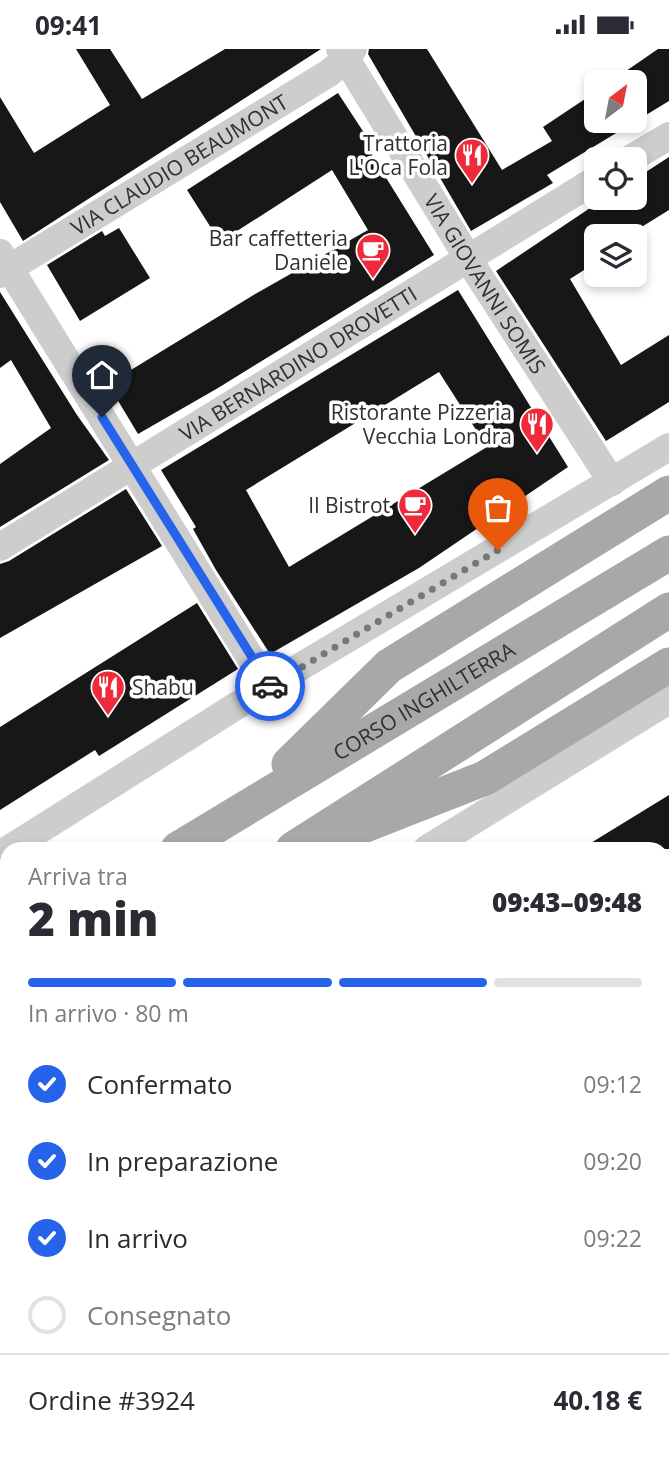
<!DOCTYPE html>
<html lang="it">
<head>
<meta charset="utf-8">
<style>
  :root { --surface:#fff; --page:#f2f2f3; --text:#2b2b33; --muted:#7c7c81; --line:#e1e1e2; --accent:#2563eb }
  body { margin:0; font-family:"Open Sans",sans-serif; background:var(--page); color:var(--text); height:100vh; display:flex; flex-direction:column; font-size:26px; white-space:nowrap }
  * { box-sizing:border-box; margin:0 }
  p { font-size:23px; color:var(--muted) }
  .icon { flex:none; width:38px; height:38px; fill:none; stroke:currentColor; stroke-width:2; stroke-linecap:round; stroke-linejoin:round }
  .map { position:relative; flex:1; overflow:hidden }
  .sheet { position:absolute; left:0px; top:793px; width:670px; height:618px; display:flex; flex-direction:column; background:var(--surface); border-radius:21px 21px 0 0; box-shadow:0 4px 10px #0003 }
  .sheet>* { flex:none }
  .needle { width:46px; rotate:32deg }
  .fabs { position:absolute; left:584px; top:21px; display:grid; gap:14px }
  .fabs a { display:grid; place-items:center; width:63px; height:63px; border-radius:10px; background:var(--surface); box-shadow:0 4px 10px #0003; font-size:35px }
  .pin { position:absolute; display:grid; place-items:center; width:60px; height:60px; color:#fff; margin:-72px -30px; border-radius:50% 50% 50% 0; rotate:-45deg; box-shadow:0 0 7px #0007 }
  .pin .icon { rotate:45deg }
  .courier { position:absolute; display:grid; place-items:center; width:70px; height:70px; margin:-35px; border:5px solid #2563eb; border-radius:50%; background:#fff; color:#222; box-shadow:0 2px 9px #0007 }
  .overview em { font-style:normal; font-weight:800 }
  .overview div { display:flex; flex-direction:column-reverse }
  .overview { display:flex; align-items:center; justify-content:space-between; height:119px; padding:0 28px }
  h1 { font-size:46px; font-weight:800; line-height:52px }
  .bar { display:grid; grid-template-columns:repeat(4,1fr); gap:10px 7px; align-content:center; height:84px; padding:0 28px }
  .bar i { height:9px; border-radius:5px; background:var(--line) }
  .bar .selected { background:var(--accent) }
  .bar p { grid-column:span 4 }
  .line { display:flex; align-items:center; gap:18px; padding:0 28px; border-top:2px solid var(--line) }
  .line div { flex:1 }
  ol { padding:0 28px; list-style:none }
  li { display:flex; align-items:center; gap:21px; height:77px }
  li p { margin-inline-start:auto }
  li .icon { padding:7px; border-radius:50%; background:var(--accent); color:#fff; stroke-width:4 }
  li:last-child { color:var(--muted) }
  li i { width:38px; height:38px; border:4px solid var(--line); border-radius:50% }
  .status { display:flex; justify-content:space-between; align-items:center; height:49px; padding:0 35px; background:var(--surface); direction:ltr }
  .status svg { height:19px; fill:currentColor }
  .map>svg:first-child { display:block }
  .building { fill:#171717; fill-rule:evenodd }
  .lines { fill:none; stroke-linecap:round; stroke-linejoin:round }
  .minor { stroke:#cdcdcd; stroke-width:28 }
  .major { stroke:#a8a8a8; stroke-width:35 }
  .tram { stroke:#858585; stroke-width:2 }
  .done { stroke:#787878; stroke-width:7; stroke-dasharray:0 12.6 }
  .route { stroke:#2563eb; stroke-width:9 }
  .labels { text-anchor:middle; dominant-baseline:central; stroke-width:7; stroke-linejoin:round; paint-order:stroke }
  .poi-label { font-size:21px; fill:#303030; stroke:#fff; text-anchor:end }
  .street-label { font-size:21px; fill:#303030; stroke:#fff }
</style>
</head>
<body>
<div class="status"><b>09:41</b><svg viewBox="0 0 49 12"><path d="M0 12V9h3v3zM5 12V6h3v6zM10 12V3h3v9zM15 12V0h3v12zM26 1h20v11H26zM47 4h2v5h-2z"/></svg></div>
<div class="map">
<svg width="669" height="1409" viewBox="0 0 669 1409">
  <rect width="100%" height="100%" fill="#fff"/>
  <path class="building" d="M 76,0 L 110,0 L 142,50 L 225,0 L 321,0 L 23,192 L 0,153 L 0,48 L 34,104 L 110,56 Z
    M 369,0 L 427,0 L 502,121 L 552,92 L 543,78 L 597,42 L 597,72 L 635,72 L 635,33 L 610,33 L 658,0 L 669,0 L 669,52 L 547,126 L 553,134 L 471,182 L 368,5 Z
    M 338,44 L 372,96 L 367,98 L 434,206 L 218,339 L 138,385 L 108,335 L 257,244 L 368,181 L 332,121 L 220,193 L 187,141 Z
    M 669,108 L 669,161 L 627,187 L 597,187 L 597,206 L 590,210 L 595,214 L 570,230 L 621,316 L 669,286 L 669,353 L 606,392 L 496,222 L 605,149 L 635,149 L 635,130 Z
    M 119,179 L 150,229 L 80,272 L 47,216 L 102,182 L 105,187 Z
    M 458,241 L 568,418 L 419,519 L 270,605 L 216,521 L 193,480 L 196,478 L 161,421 ZM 439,323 L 487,398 L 289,518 L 246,441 Z
    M 0,243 L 77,366 L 109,411 L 0,478 L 0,415 L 51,379 L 11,311 L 0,319 Z
    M 126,440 L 162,497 L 0,589 L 0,515 L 9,512 Z
    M 197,554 L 238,620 L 99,707 L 95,701 L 0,761 L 0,678 Z
    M 669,746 L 669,800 L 581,800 Z"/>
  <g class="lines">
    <g class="minor">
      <path id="s1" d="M 340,0 L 479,227 L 612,433"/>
      <path d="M 630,110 L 669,87"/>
      <path d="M 0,204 L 268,637"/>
      <path id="s2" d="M 0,225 L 329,24 L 346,10 L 353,0"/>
      <path id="s3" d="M 0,498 L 597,130"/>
      <path d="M 9,800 L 268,637 L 669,398"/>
      <path d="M 427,800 L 669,651"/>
      <path d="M 663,1008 L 669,1004"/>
      <path d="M 0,1069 L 7,1064"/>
      <path d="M 663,1231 L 669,1227"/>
      <path d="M 0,1376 L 7,1372"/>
      <path d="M 303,1404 L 307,1409"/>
      <path d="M 0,1409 L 10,1404"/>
      <path d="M 77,1409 L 86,1404"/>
      <path d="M 225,1409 L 234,1404"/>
      <path d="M 372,1409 L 381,1404"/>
    </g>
    <g class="major">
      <path d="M 289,715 L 389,617 L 669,444"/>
      <path d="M 350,782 L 485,729 L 669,616"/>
      <path id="s4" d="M 178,800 L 669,504"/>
      <path d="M 293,800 L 669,561"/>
      <path d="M 0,912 L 7,907"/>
      <path d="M 663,945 L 669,941"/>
      <path d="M 0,974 L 7,969"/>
      <path d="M 663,1078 L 669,1075"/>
      <path d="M 663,1276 L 669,1285"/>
    </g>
    <path class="tram" d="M 663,996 L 669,993
      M 663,1020 L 669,1017
      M 663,1259 L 669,1268
      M 663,1287 L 669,1297"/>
  </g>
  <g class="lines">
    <path class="done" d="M 270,637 L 498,501"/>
    <path class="route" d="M 102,368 L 270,637"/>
  </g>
  <defs>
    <g id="restaurant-pin" transform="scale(1.75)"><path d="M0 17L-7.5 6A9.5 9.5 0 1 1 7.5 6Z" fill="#ef2b3b" stroke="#fff"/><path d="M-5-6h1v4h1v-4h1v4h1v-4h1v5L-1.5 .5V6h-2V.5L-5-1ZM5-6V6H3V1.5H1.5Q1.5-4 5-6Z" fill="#fff"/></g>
    <g id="cafe-pin" transform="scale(1.75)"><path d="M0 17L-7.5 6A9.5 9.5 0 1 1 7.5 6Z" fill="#ef2b3b" stroke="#fff"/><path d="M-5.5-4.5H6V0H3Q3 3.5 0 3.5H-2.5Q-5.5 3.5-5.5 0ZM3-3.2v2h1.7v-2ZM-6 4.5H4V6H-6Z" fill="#fff"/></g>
  </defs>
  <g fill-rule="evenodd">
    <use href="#restaurant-pin" x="472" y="106"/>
    <use href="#cafe-pin" x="373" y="201"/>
    <use href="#restaurant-pin" x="537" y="375"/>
    <use href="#cafe-pin" x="415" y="456"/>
    <use href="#restaurant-pin" x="108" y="638"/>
  </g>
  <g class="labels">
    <g class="poi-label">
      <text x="448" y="94">Trattoria<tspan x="448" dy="24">L'Oca Fola</tspan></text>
      <text x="348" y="189">Bar caffetteria<tspan x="348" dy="24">Daniele</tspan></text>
      <text x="512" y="363">Ristorante Pizzeria<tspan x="512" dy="24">Vecchia Londra</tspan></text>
      <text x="390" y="456">Il Bistrot</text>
      <text x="132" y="638" text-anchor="start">Shabu</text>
    </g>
    <g class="street-label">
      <text stroke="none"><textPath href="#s2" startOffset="210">VIA CLAUDIO BEAUMONT</textPath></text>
      <text stroke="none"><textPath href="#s1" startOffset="276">VIA GIOVANNI SOMIS</textPath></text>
      <text stroke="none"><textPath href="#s3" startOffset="350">VIA BERNARDINO DROVETTI</textPath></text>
      <text stroke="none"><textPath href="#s4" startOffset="287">CORSO INGHILTERRA</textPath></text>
    </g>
  </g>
</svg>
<div class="fabs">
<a><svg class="needle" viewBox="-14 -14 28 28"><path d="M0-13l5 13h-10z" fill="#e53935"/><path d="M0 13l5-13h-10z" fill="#7c7c81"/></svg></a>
<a><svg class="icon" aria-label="locate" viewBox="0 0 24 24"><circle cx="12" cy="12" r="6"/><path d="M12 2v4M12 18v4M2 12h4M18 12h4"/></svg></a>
<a><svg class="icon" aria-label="layers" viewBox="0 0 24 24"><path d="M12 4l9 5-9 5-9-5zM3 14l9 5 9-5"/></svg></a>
</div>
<div class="pin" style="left:498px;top:501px;background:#ea580c"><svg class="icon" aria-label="bag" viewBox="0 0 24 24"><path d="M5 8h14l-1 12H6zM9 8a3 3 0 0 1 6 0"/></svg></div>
<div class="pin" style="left:102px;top:368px;background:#1f2937"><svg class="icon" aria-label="home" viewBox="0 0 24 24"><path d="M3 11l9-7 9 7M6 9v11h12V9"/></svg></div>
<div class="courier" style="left:270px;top:637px"><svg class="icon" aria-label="car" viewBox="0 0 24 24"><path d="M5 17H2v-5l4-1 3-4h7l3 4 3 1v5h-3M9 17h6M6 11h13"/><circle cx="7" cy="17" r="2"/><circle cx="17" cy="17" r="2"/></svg></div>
<section class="sheet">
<div class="overview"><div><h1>2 min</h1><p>Arriva tra</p></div><em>09:43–09:48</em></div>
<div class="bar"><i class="selected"></i><i class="selected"></i><i class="selected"></i><i></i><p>In arrivo · 80 m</p></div>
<ol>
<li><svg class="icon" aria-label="check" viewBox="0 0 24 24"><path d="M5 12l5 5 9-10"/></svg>Confermato<p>09:12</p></li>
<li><svg class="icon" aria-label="check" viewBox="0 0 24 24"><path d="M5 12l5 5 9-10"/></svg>In preparazione<p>09:20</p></li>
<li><svg class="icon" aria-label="check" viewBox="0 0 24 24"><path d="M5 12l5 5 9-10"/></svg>In arrivo<p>09:22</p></li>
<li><i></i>Consegnato</li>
</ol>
<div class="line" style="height:91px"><div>Ordine #3924</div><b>40.18 €</b></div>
</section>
</div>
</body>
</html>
